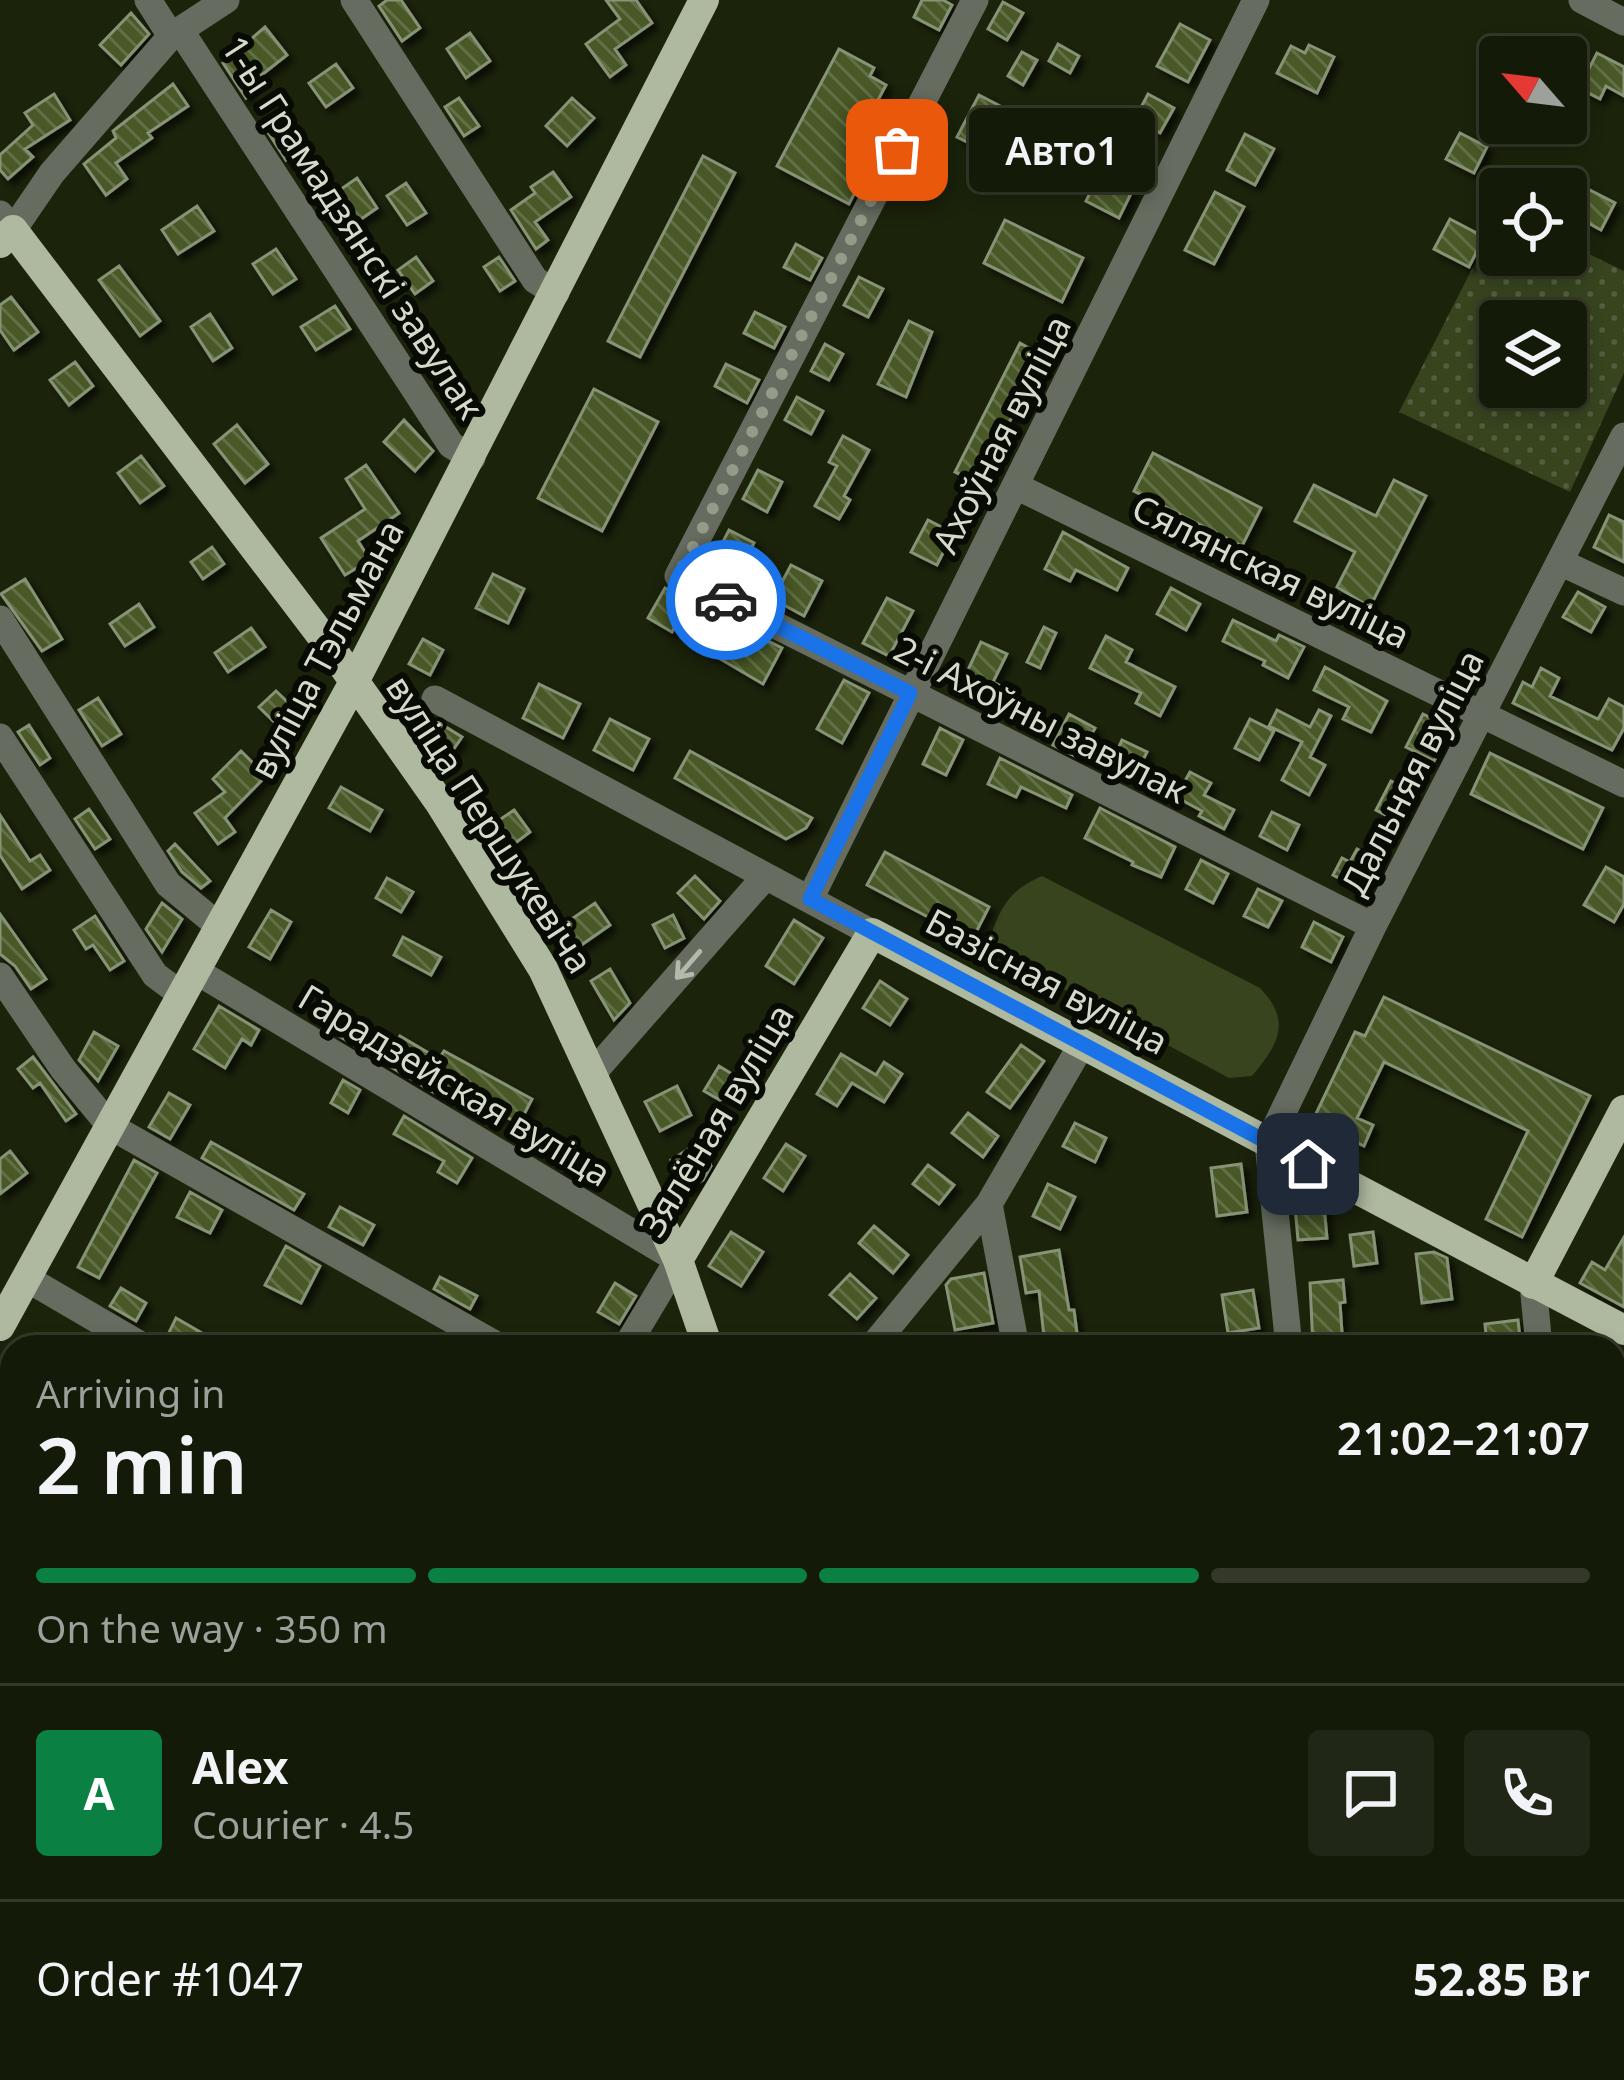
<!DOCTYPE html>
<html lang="en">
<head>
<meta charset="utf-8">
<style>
  :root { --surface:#141a08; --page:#212716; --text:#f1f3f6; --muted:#9da19c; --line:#333829; --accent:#0b8043 }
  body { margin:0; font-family:"Noto Sans",sans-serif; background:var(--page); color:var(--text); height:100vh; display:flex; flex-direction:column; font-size:45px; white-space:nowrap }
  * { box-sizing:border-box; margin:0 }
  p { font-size:39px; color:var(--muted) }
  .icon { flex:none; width:66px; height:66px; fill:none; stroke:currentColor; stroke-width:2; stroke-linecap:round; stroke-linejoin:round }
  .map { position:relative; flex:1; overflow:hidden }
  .sheet { position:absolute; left:0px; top:1335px; width:1626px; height:747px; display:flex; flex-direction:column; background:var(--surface); border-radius:36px 36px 0 0; box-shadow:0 6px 18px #0003,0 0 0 3px var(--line) }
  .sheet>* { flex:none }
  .needle { width:78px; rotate:298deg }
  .tools { position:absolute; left:1479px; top:36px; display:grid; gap:24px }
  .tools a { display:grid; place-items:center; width:108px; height:108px; border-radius:12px; background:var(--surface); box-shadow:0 6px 18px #0003,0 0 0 3px var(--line); font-size:60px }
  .pin { position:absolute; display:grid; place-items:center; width:102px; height:102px; color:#fff; margin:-51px; border-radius:24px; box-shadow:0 6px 18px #0006 }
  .courier { position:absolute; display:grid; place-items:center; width:120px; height:120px; margin:-60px; border:9px solid #1a73e8; border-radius:50%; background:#fff; color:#222; box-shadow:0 3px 15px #0007 }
  .bubble { position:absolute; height:84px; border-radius:12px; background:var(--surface); box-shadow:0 6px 18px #0003,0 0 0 3px var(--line); font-size:39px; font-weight:600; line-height:84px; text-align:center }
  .head em { font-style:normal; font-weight:600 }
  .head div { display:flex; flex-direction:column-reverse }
  .head { display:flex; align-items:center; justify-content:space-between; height:204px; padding:0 36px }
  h1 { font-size:78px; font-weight:600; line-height:90px }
  .bar { display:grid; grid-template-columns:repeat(4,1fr); gap:18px 12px; align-content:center; height:144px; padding:0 36px }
  .bar i { height:15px; border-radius:9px; background:var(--line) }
  .bar .on { background:var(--accent) }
  .bar p { grid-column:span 4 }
  .line { display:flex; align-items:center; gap:30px; padding:0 36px; border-top:3px solid var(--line) }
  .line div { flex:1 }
  .round { display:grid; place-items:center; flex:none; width:126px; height:126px; border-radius:12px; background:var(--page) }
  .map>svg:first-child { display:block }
  .grass { fill:url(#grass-dots); fill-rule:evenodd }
  .garden { fill:#37441e }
  .building { fill:url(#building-back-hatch); stroke:#879376; stroke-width:3; filter:url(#shadow) }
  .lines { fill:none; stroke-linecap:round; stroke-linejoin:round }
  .minor { stroke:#666c5f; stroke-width:27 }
  .major { stroke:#aeb99f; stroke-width:30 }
  .oneway { stroke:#b4baab }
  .done { stroke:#949b88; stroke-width:12; stroke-dasharray:0 21.6 }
  .route { stroke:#1a73e8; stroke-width:15 }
  .labels { text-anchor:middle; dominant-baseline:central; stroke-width:12; stroke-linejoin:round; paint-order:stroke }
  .street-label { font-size:36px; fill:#d5dbcc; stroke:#070b03 }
</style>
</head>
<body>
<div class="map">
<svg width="1624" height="2080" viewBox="0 0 1624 2080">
  <defs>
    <pattern id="grass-dots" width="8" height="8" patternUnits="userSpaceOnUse" patternTransform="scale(3)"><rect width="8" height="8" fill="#37441e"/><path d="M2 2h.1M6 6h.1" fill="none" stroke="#535e3e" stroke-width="1.8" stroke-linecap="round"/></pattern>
    <pattern id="building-back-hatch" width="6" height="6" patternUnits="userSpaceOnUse" patternTransform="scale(3)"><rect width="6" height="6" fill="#485928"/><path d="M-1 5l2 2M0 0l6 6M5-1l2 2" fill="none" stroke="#627046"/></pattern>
    <filter id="shadow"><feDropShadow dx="5.5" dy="5.5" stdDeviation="3" flood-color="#0009"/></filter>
  </defs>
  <rect width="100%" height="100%" fill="#1b230b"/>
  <path class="grass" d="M 1500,214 L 1500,255 L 1566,255 L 1566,243 L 1624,271 L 1624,373 L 1570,492 L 1399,412 ZM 1500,321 L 1566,321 L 1566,387 L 1500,387 Z
    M 12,1986 L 12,2070 L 180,2073 L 175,2080 L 0,2080 L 0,2035 Z"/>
  <path class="garden" d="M 1042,876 L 1260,988 C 1292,1021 1279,1044 1252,1076 L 1229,1078 L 1002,956 L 990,938 C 1001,905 1010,890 1042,876 Z"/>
  <path class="building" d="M 387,0 L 401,0 L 420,28 L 402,41 L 379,6 Z
    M 606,0 L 636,0 L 652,23 L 615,49 L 626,65 L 610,77 L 586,44 L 620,19 Z
    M 922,0 L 943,0 L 952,5 L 939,30 L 914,17 Z
    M 1003,2 L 1023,13 L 1007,40 L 988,29 Z
    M 131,13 L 149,34 L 121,65 L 100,45 Z
    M 1180,24 L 1210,40 L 1188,82 L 1157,66 Z
    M 265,27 L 287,55 L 245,88 L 250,95 L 246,98 L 223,63 Z
    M 470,33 L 490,61 L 466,78 L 447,49 Z
    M 1058,44 L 1079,56 L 1070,73 L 1049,61 Z
    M 1309,45 L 1334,57 L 1317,93 L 1277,73 L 1291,46 L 1305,53 Z
    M 839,49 L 874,68 L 870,76 L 886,85 L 863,128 L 883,138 L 849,204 L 777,166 Z
    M 1022,52 L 1037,60 L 1023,85 L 1008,76 Z
    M 1597,53 L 1624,67 L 1624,96 L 1606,86 L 1600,99 L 1579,88 Z
    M 336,64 L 353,88 L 326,107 L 309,83 Z
    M 173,84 L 188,106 L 148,133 L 152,138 L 116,163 L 127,179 L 106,195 L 84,164 L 116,138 L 113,131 Z
    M 54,94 L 70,120 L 25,149 L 33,157 L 8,179 L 0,170 L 0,155 L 33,125 L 25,113 Z
    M 1148,94 L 1174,108 L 1160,133 L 1135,119 Z
    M 979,95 L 1029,121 L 1008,162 L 957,137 Z
    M 459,98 L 479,126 L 464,136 L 445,107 Z
    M 572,98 L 594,118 L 567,146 L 546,126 Z
    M 279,119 L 301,149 L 286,160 L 266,129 Z
    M 1460,133 L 1487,147 L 1474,173 L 1446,159 Z
    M 1245,134 L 1274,149 L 1255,185 L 1227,170 Z
    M 1115,142 L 1148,159 L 1119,218 L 1086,201 Z
    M 703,156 L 735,173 L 640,357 L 608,341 Z
    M 553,172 L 571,197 L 535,222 L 548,240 L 536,249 L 511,210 L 535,193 L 531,187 Z
    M 357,178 L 377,208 L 357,222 L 337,192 Z
    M 406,183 L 426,213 L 407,225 L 387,196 Z
    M 1582,186 L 1615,203 L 1601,230 L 1568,212 Z
    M 1215,192 L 1244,207 L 1214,264 L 1185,250 Z
    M 197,206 L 214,231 L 178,254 L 162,230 Z
    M 1450,219 L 1484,237 L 1469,267 L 1434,249 Z
    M 1005,220 L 1083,258 L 1062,302 L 984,263 Z
    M 796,244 L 822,258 L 810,280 L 784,267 Z
    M 276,249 L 296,279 L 273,294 L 253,264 Z
    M 416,257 L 433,281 L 415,294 L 398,270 Z
    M 499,257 L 515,281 L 500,291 L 484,267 Z
    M 119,266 L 160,321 L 140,336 L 99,280 Z
    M 859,277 L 883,289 L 868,317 L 844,305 Z
    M 11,297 L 38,332 L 14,350 L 0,330 L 0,305 Z
    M 335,306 L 350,329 L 316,350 L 301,327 Z
    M 755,312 L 785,327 L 774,348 L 744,333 Z
    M 210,314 L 232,348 L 213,361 L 191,327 Z
    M 909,321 L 932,332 L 906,397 L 878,384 Z
    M 1047,325 L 1067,335 L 1055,358 L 1035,348 Z
    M 1020,343 L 1045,357 L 1006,428 L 1010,430 L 982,485 L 955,472 Z
    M 825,344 L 843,354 L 829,380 L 811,371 Z
    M 75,362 L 93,386 L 69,405 L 50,380 Z
    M 726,364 L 759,380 L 747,403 L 715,386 Z
    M 594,389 L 658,422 L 602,531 L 538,498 Z
    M 797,397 L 823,411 L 811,434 L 785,420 Z
    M 404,420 L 433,451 L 415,471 L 384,442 Z
    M 237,425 L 268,464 L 245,483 L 214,444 Z
    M 843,436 L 869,450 L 844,496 L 850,500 L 839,519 L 815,506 L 837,466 L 829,462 Z
    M 1153,453 L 1261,508 L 1242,546 L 1134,491 Z
    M 141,456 L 164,486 L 140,503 L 118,473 Z
    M 366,465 L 399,513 L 358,541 L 370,560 L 345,575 L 321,538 L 365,509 L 346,479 Z
    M 758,470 L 782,482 L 767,512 L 743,499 Z
    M 1394,480 L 1426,496 L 1370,607 L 1337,587 L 1355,552 L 1295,521 L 1314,485 L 1376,516 Z
    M 1609,515 L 1624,522 L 1624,562 L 1594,547 Z
    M 928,520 L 953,533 L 937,565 L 911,552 Z
    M 729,530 L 754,543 L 736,577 L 712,563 Z
    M 1063,532 L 1128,568 L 1117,590 L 1076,570 L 1070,581 L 1045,569 Z
    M 212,547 L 224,564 L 203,579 L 191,562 Z
    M 791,565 L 822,581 L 804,616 L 773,599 Z
    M 493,574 L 524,589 L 508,623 L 476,608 Z
    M 25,579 L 62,639 L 42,651 L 1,594 Z
    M 665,588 L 689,602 L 672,632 L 648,618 Z
    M 1171,588 L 1200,604 L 1186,630 L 1157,614 Z
    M 1578,592 L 1605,607 L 1591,632 L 1563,617 Z
    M 887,598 L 913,611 L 889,656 L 863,643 Z
    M 139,604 L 154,627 L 125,646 L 110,624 Z
    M 717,616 L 782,648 L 763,684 L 700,647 Z
    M 1233,620 L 1276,641 L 1279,635 L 1304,647 L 1288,678 L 1263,665 L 1265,661 L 1223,641 Z
    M 1044,627 L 1056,633 L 1040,668 L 1027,662 Z
    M 251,628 L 265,647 L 228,672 L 215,653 Z
    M 1106,636 L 1132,650 L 1126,662 L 1175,687 L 1160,716 L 1136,703 L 1141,693 L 1090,668 Z
    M 423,639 L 443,650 L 430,675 L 409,664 Z
    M 981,642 L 1007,654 L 993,682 L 1008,690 L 999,708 L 959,689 Z
    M 1325,667 L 1387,701 L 1371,732 L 1343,719 L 1349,707 L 1314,690 Z
    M 1541,668 L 1559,678 L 1550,696 L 1598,719 L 1609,699 L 1624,707 L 1624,728 L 1612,750 L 1513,703 L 1523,682 L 1532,687 Z
    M 844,680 L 869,693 L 842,743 L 817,729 Z
    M 539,684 L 580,704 L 563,738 L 523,718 Z
    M 276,691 L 301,715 L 284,732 L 259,707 Z
    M 98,698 L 121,734 L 102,746 L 79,710 Z
    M 1277,710 L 1310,727 L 1319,710 L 1331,716 L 1310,757 L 1325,765 L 1309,795 L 1282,780 L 1302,742 L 1269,726 Z
    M 1069,714 L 1095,728 L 1079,758 L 1053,745 Z
    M 1423,714 L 1451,728 L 1434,761 L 1406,747 Z
    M 433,719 L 462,737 L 444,763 L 419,739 Z
    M 610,719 L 649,739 L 633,770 L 594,750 Z
    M 1250,719 L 1274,731 L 1259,760 L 1235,748 Z
    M 29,725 L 50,758 L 40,765 L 18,732 Z
    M 940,728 L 963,740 L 946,775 L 923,764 Z
    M 1122,740 L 1147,752 L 1135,776 L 1111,764 Z
    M 241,751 L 266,776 L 225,818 L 235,832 L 218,844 L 195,813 L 225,792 L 213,779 Z
    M 690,751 L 812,818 L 806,828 L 786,839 L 675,778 Z
    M 1490,753 L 1603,808 L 1583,849 L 1471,794 Z
    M 1000,758 L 1072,795 L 1066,808 L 1021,787 L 1016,797 L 988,784 Z
    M 1190,772 L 1211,783 L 1204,795 L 1234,810 L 1224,829 L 1199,816 L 1202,811 L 1176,797 Z
    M 1391,781 L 1415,793 L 1399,822 L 1376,810 Z
    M 341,787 L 382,810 L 370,831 L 329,808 Z
    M 1100,808 L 1175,847 L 1161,877 L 1132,865 L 1133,862 L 1085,838 Z
    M 89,809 L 110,839 L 95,849 L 75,819 Z
    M 514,810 L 530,832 L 506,850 L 489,827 Z
    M 1272,812 L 1299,825 L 1287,850 L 1260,836 Z
    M 0,815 L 30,861 L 40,855 L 50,870 L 22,889 L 0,855 Z
    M 175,844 L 210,881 L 201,888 L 182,872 L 168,851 Z
    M 1357,849 L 1380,861 L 1365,891 L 1333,875 L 1342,858 L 1350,862 Z
    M 885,852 L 989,907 L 972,940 L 867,885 Z
    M 1201,860 L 1228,874 L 1213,903 L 1186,889 Z
    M 1606,867 L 1624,877 L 1624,904 L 1614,922 L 1584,905 Z
    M 695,876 L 720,901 L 704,919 L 678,893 Z
    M 387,878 L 413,892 L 401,912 L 376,898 Z
    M 1258,889 L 1282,901 L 1268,927 L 1244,916 Z
    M 162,903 L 182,919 L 162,952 L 146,929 Z
    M 595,903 L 610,925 L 570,953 L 554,931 Z
    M 271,910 L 291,922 L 270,959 L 249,947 Z
    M 0,914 L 46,979 L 31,989 L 15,966 L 0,954 Z
    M 673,915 L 684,938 L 665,948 L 653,925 Z
    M 95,916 L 124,961 L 110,970 L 93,945 L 86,949 L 74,930 Z
    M 794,920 L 823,938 L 794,984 L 766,966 Z
    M 1314,922 L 1343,937 L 1331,962 L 1302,947 Z
    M 403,937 L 441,957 L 431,975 L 394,955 Z
    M 610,969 L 630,1003 L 614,1020 L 591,981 Z
    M 880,981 L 907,999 L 890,1025 L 863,1008 Z
    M 1384,997 L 1590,1096 L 1522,1237 L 1486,1219 L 1528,1131 L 1384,1062 L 1357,1118 L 1373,1125 L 1364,1146 L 1312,1122 L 1355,1032 L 1365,1036 Z
    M 219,1006 L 259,1030 L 251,1045 L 242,1039 L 225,1068 L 194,1049 Z
    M 340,1023 L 391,1053 L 400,1036 L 439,1059 L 444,1051 L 532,1099 L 519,1124 L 453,1087 L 445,1099 L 334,1033 Z
    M 94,1032 L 118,1046 L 98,1081 L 79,1060 Z
    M 1021,1045 L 1044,1061 L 1010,1108 L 987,1092 Z
    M 841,1054 L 876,1075 L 884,1062 L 902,1074 L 884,1102 L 852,1083 L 837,1106 L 817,1094 Z
    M 33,1057 L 76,1114 L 66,1121 L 40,1083 L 33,1088 L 18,1069 Z
    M 719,1066 L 750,1085 L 720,1100 L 704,1091 Z
    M 343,1080 L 360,1090 L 348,1113 L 331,1103 Z
    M 677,1086 L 691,1115 L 660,1131 L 645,1102 Z
    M 169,1093 L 190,1105 L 170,1139 L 149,1127 Z
    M 968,1113 L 998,1136 L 983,1157 L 952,1133 Z
    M 404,1116 L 472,1158 L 457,1183 L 438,1172 L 444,1161 L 394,1134 Z
    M 1075,1123 L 1106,1138 L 1095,1162 L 1063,1146 Z
    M 211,1142 L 304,1194 L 294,1210 L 202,1158 Z
    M 698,1143 L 711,1166 L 703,1180 L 688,1189 L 671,1160 Z
    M 786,1144 L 805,1156 L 783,1191 L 764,1178 Z
    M 568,1147 L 596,1164 L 584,1183 L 556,1166 Z
    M 10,1151 L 27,1173 L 0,1194 L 0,1159 Z
    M 134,1160 L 157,1173 L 99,1278 L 78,1267 Z
    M 1241,1164 L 1247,1212 L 1217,1216 L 1211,1168 Z
    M 928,1165 L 954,1185 L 939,1204 L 913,1184 Z
    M 1048,1184 L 1075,1197 L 1060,1229 L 1033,1216 Z
    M 190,1192 L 222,1210 L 210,1233 L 177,1217 Z
    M 1324,1205 L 1327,1238 L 1298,1240 L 1295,1207 Z
    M 340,1207 L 374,1225 L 363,1245 L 329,1227 Z
    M 874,1226 L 908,1255 L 893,1273 L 859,1243 Z
    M 731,1232 L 763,1252 L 741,1286 L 709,1266 Z
    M 1373,1232 L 1377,1263 L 1354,1266 L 1350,1235 Z
    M 1624,1237 L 1624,1307 L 1580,1283 L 1592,1262 L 1605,1270 Z
    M 286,1246 L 320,1266 L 301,1303 L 265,1285 Z
    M 1059,1250 L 1069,1310 L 1074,1310 L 1077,1333 L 1044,1337 L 1039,1291 L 1026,1293 L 1020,1257 Z
    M 1434,1252 L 1447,1258 L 1452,1299 L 1422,1303 L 1416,1254 Z
    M 984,1273 L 993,1323 L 955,1330 L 946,1285 L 951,1279 Z
    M 850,1274 L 876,1298 L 857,1319 L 830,1295 Z
    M 440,1277 L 477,1296 L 470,1309 L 434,1289 Z
    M 1343,1280 L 1345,1302 L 1340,1303 L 1343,1347 L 1313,1347 L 1310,1283 Z
    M 615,1283 L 636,1296 L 619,1324 L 598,1312 Z
    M 121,1288 L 146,1303 L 136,1321 L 110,1306 Z
    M 1253,1290 L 1259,1328 L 1228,1333 L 1222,1295 Z
    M 176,1318 L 209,1337 L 204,1347 L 162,1347 Z
    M 1518,1320 L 1521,1347 L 1487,1347 L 1485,1324 Z"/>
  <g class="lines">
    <path class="minor" d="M 148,0 L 171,36
      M 354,0 L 535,280 L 556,293
      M 975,0 L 678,576 L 1373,926
      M 1582,0 L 1624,22
      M 180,30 L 451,445 L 472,458
      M 0,214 L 13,230 L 52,173 L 171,36 L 226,0
      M 1016,486 L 1624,784
      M 1562,563 L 1624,592
      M 0,619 L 168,884 L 220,927
      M 435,699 L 872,933
      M 0,737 L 155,975 L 182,995
      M 810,899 L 1256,0
      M 196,971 L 678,1260 L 626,1347
      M 0,976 L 63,1069 L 110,1126 L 500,1347
      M 592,1074 L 765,877
      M 989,1204 L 1016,1347
      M 26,1278 L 144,1347
      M 1533,1284 L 1539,1347
      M 872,1347 L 989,1204 L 1082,1044
      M 1289,1347 L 1268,1143 L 1373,926 L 1624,436
      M 0,1680 L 12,1687
      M 0,1865 L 12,1872
      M 1614,1989 L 1624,1988
      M 1614,2062 L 1616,2080
      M 570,2070 L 590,2080
      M 189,2080 L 196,2070"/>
    <path class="major" d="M 0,243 L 13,230 L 330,647 L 440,803 L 543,969 L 678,1260 L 708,1347
      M 678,1260 L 872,933 L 1624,1330
      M 1533,1284 L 1624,1110
      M 0,1326 L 354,682 L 704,0
      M 862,2070 L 863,2080"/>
  </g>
  <defs><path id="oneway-shaft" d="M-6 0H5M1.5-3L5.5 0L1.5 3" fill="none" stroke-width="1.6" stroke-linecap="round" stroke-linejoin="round" transform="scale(3)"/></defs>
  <use class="oneway" href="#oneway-shaft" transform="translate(688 965) rotate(131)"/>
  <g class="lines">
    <path class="done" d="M 726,600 L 678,576 L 897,150"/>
    <path class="route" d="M 726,600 L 910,693 L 810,899 L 1308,1164"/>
  </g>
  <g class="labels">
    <g class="street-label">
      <text transform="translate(353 227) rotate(57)">1-ы Грамадзянскі завулак</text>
      <text transform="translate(1001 434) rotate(-63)">Ахоўная вуліца</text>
      <text transform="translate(1271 571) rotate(26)">Сялянская вуліца</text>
      <text transform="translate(326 649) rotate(-62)">вуліца Тэльмана</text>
      <text transform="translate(1041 719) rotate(27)">2-і Ахоўны завулак</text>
      <text transform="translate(1412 772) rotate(-63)">Дальняя вуліца</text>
      <text transform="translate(490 824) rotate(57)">вуліца Першукевіча</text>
      <text transform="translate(1047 981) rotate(28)">Базісная вуліца</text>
      <text transform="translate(455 1085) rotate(31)">Гарадзейская вуліца</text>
      <text transform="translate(716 1120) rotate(-59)">Зялёная вуліца</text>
    </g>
  </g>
</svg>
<div class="tools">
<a><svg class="needle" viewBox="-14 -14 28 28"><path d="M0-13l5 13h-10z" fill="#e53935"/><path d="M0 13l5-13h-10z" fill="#9da19c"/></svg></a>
<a><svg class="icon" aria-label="locate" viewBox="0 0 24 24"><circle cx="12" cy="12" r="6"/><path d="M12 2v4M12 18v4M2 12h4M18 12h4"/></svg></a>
<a><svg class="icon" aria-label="layers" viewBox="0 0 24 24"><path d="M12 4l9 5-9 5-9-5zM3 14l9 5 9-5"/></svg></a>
</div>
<div class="pin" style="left:897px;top:150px;background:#ea580c"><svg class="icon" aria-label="bag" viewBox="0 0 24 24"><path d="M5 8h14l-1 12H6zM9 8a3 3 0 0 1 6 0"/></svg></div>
<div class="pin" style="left:1308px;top:1164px;background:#1f2937"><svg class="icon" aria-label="home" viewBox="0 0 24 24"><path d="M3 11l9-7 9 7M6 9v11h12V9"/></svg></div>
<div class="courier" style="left:726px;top:600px"><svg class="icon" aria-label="car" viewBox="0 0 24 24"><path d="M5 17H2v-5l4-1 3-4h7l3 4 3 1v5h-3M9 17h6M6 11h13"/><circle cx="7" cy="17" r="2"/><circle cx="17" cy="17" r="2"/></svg></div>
<div class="bubble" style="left:969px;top:108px;width:186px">Авто1</div>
<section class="sheet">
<div class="head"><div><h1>2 min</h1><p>Arriving in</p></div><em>21:02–21:07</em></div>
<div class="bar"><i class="on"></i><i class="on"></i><i class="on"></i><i></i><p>On the way · 350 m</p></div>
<div class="line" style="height:216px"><b class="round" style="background:var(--accent);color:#fff">A</b><div><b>Alex</b><p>Courier · 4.5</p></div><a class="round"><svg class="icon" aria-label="chat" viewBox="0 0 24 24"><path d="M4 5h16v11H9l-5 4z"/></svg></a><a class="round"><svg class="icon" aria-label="phone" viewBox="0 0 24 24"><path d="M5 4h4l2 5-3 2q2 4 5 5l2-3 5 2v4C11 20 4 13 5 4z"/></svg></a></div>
<div class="line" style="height:156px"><div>Order #1047</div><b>52.85 Br</b></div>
</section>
</div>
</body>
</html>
